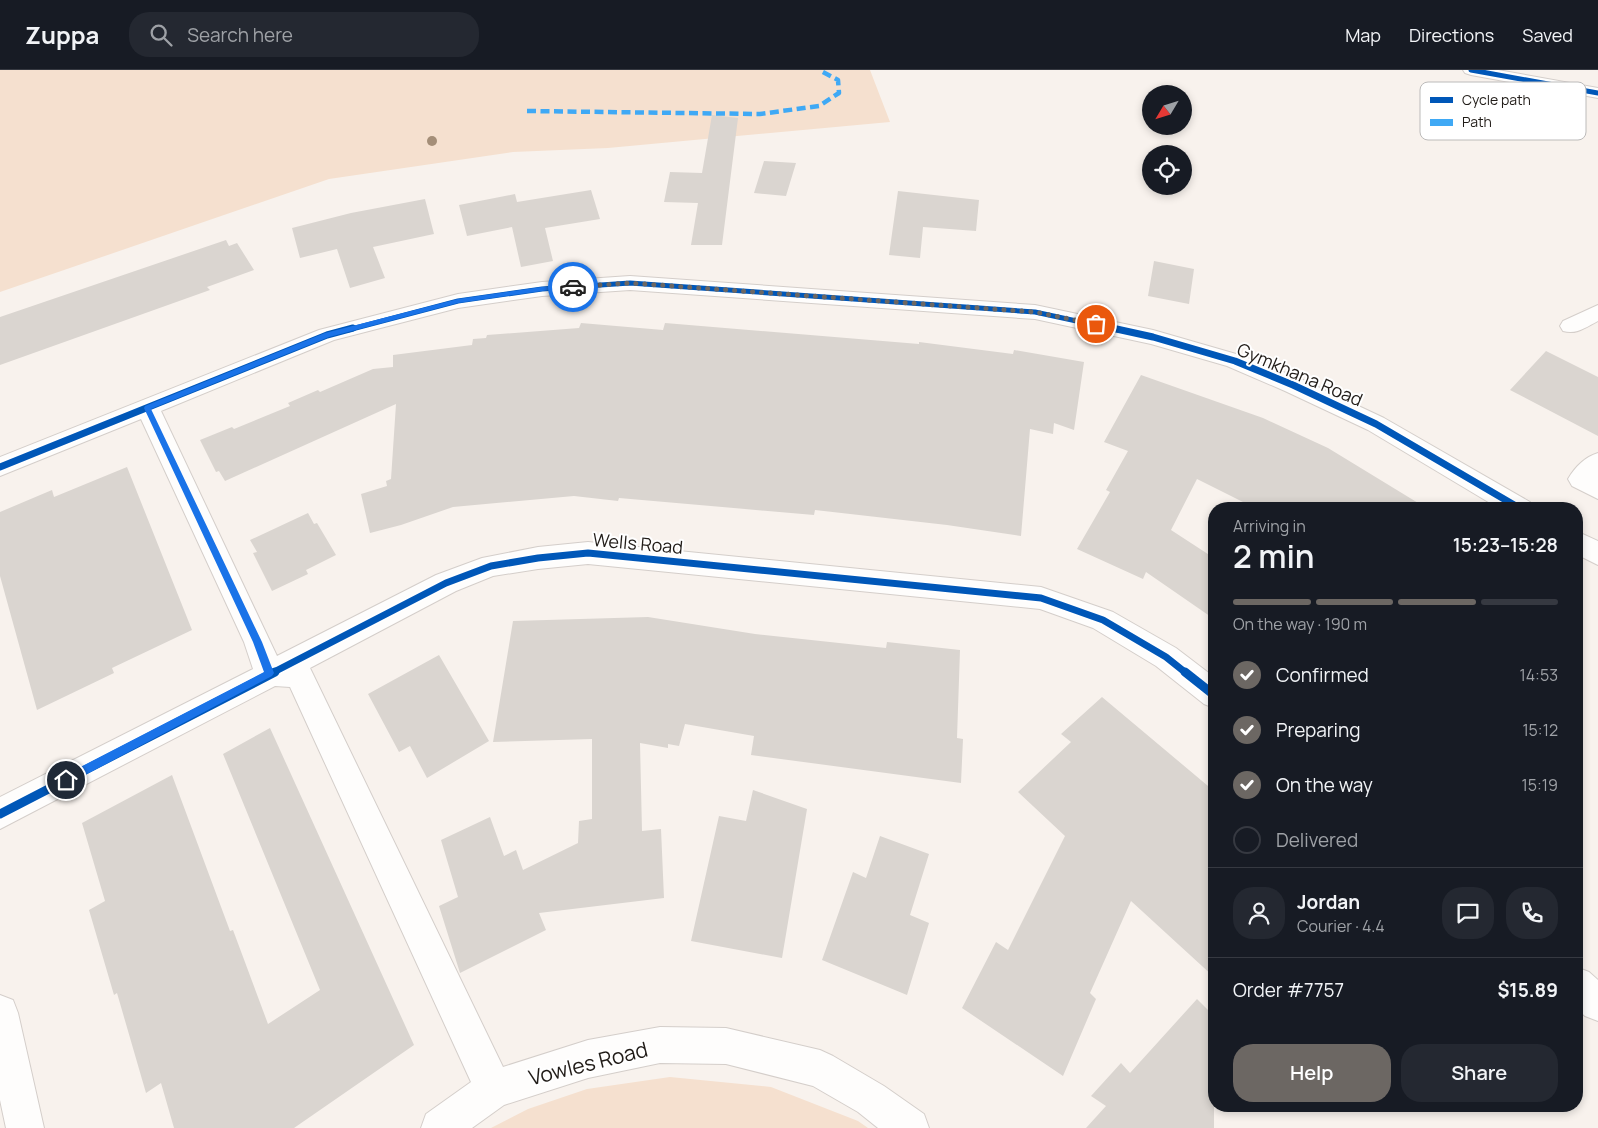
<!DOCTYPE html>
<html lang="en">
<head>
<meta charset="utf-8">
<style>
  :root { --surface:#171b24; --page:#242831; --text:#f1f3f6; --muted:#9ea1a6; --line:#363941; --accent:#6c6763 }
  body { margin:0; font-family:Manrope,sans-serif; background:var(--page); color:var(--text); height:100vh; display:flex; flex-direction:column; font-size:19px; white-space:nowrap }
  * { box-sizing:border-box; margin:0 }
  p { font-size:16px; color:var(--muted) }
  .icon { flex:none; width:28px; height:28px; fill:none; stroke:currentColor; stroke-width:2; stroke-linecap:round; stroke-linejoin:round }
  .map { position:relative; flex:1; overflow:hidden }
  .drawer { position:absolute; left:1208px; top:432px; width:375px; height:610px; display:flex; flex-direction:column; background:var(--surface); border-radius:20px; box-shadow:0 2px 8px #0003 }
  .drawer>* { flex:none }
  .needle { width:32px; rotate:232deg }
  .buttons { position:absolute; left:1142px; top:15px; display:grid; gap:10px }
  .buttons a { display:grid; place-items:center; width:50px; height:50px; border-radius:50%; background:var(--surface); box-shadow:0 2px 8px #0003; font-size:25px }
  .pin { position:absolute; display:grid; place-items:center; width:42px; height:42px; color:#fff; margin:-21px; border:2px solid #fff; border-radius:50%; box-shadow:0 1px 5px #0007 }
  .courier { position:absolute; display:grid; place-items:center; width:50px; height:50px; margin:-25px; border:4px solid #1a73e8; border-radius:50%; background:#fff; color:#222; box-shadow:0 1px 6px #0007 }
  .overview em { font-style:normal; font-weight:600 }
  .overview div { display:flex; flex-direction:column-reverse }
  .overview { display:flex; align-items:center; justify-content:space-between; height:85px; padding:0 25px }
  h1 { font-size:32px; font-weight:600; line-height:38px }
  .bar { display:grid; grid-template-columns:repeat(4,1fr); gap:8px 5px; align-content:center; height:60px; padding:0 25px }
  .bar i { height:6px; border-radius:4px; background:var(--line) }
  .bar .selected { background:var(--accent) }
  .bar p { grid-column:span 4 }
  .line { display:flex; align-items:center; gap:12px; padding:0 25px; border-top:1px solid var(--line) }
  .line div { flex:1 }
  .round { display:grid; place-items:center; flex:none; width:52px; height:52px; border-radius:20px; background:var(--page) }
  ol { padding:0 25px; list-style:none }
  li { display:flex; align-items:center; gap:15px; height:55px }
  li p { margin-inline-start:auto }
  li .icon { padding:5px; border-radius:50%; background:var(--accent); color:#fff; stroke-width:4 }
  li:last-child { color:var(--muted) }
  li i { width:28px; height:28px; border:2px solid var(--line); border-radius:50% }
  .cta { display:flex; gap:10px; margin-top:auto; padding:10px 25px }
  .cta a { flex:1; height:58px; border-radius:20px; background:var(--accent); color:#fff; font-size:20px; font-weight:600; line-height:58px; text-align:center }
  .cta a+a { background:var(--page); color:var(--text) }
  header { display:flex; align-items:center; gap:30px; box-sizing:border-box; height:70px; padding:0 25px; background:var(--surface); border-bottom:1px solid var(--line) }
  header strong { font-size:24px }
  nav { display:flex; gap:28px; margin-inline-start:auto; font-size:18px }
  .search { width:350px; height:45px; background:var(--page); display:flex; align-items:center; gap:12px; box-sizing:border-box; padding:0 18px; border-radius:20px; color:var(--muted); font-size:19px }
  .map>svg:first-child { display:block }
  .green { fill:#f5e0cf }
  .building { fill:#dad5d0 }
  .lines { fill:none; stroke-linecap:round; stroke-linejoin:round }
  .minor-casing { stroke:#d4ceca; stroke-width:2 }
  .major-casing { stroke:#d4ceca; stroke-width:2 }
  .minor { fill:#fefdfc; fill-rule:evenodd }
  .major { fill:#fefdfc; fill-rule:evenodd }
  .quiet { stroke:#3fa9f5; stroke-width:4.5; stroke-dasharray:9 4.5; stroke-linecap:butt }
  .cycleway-far2-casing { stroke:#fff; stroke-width:7 }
  .cycleway-far1-casing { stroke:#fff; stroke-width:10 }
  .cycleway-casing { stroke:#fff; stroke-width:12 }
  .cycleway-far2 { stroke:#0057b8; stroke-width:5 }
  .cycleway-far1 { stroke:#0057b8; stroke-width:7 }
  .cycleway { stroke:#0057b8; stroke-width:9 }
  .tree { fill:#a48e78 }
  .route { fill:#1a73e8 }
  .done { stroke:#6c6763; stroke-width:5; stroke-dasharray:0 9 }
  .labels { text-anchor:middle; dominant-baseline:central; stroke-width:4; stroke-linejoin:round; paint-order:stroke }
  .street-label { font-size:18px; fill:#211c18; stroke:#fff }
  .near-street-label { font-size:21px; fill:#211c18; stroke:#fff }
  .key { fill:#fff; stroke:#bcbbba; stroke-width:1 }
  .key-label { font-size:14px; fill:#211c18 }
</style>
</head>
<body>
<header>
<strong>Zuppa</strong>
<div class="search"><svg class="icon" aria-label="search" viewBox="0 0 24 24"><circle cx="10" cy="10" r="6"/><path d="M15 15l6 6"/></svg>Search here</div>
<nav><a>Map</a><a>Directions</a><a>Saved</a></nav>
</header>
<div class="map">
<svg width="1598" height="1058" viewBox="0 0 1598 1058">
  <rect width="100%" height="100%" fill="#f8f2ed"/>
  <path class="green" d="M 0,0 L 870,0 L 890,52 L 608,78 L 513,82 L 329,109 L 0,222 Z
    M 670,1007 L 771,1017 L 858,1051 L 868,1058 L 491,1058 L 528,1039 L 587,1019 Z"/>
  <path class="building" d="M 712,45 L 738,48 L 722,175 L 691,175 L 698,133 L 664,132 L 670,102 L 702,103 Z
    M 764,91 L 796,93 L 786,126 L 754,123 Z
    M 591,120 L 600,149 L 545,158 L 553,191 L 521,197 L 512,157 L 467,166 L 459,135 L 515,124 L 517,132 Z
    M 898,121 L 979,130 L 976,161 L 923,157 L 920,188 L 889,185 Z
    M 425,129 L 434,164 L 373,177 L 385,208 L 350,218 L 337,179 L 300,188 L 292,158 L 351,143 Z
    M 226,170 L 229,176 L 237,173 L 254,200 L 207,217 L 210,220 L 0,295 L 0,247 Z
    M 1154,191 L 1194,199 L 1189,234 L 1148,226 Z
    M 581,253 L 663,260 L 665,253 L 919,274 L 919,272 L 1013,284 L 1014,280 L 1084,292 L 1074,360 L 1054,353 L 1053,364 L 1030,359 L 1021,466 L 947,455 L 815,440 L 814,445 L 619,428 L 618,431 L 574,426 L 453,437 L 401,455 L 370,463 L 361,424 L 387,416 L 386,411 L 391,409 L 396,334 L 225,411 L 219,401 L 216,402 L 200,370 L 232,357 L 234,359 L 290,336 L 288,333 L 318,320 L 320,322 L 373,299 L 393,297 L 393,285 L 472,275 L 473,269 L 486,268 L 487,265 L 579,258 Z
    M 1546,281 L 1598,307 L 1598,366 L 1510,320 Z
    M 1141,305 L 1263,348 L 1328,378 L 1428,439 L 1257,439 L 1197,409 L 1171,460 L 1214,488 L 1214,549 L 1146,502 L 1143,509 L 1077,479 L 1110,422 L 1106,420 L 1128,381 L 1104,372 Z
    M 127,397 L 192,560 L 112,598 L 114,603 L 37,640 L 0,506 L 0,442 L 52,420 L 54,427 Z
    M 308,443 L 314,454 L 317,453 L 336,485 L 306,500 L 308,504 L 272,521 L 253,483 L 257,482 L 250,470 Z
    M 648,547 L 755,564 L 886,578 L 887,572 L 960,580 L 957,668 L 963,669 L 961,713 L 751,685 L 754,666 L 685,654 L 679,676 L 668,674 L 668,678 L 640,673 L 642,761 L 661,759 L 664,828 L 539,843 L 546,860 L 460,903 L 439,836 L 458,827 L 441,770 L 490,747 L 504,786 L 516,780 L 523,800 L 578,773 L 579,751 L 592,749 L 592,669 L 493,672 L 513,551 Z
    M 439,585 L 489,671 L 427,708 L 410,676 L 399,682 L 368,624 Z
    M 1102,627 L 1214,721 L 1214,907 L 1131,831 L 1090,923 L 1096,929 L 1063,1006 L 962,938 L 996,872 L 1008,880 L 1065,766 L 1018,722 L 1071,672 L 1061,664 Z
    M 270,658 L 414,975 L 294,1058 L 174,1058 L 161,1013 L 146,1023 L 117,923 L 114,925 L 89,840 L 105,831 L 82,753 L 172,705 L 230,861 L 233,860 L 268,954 L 320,920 L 223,684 Z
    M 753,720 L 807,739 L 782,888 L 691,871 L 719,746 L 746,751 Z
    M 880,766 L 929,784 L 910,845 L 929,853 L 907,925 L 822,890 L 853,802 L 866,808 Z
    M 1197,929 L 1214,946 L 1214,1058 L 1086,1058 L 1106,1036 L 1091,1026 L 1121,993 L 1130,1003 Z"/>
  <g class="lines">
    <g class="minor-casing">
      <path id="minor" d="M 630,206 L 1035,235 L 1153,260 L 1243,286 L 1301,309 L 1384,348 L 1530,432 L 1534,439 L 1500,439 L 1368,360 L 1285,321 L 1227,296 L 1151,274 L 1035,249 L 630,220 L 542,226 L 458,238 L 334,270 L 161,341 L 277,586 L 436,505 L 482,488 L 538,477 L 588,472 L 1041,517 L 1113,542 L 1176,578 L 1214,607 L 1214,638 L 1204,634 L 1156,596 L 1093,558 L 1040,539 L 588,494 L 538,499 L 493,506 L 456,521 L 310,598 L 503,997 L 588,970 L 660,957 L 726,958 L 820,980 L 833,986 L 884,1016 L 924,1044 L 929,1058 L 878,1058 L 858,1042 L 813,1016 L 726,994 L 660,993 L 588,1008 L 504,1035 L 472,1058 L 421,1058 L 426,1044 L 471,1012 L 290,617 L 275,616 L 0,759 L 0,727 L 253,599 L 244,572 L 141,349 L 0,406 L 0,387 L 319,260 L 458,224 L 542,212 Z
        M 1598,235 L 1598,251 C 1586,257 1577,265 1563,261 L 1560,256 L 1563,251 Z
        M 1598,383 L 1598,429 L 1572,416 L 1568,409 C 1575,397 1585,387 1598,383 Z
        M 1576,461 L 1598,471 L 1598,495 L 1576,484 Z
        M 1576,897 L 1589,902 L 1598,910 L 1598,951 L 1585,946 L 1576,938 Z
        M 0,925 L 13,930 L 18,943 L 44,1058 L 6,1058 L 0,1030 Z"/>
    </g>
    <g class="major-casing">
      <path id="major" d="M 1463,0 L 1498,0 L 1598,18 L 1598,28 L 1471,5 L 1465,3 Z"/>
    </g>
    <use href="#minor" class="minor"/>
    <use href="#major" class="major"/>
    <path class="quiet" d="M 527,41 L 760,44 L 819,36 L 839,23 L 838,10 L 819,0"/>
    <g class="cycleway-far2-casing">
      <path id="cycleway-far2" d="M 1471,0 L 1598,23
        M 348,260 L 458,231 L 542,219 L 630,213 L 1035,242 L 1118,260"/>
    </g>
    <g class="cycleway-far1-casing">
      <path id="cycleway-far1" d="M 1112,258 L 1153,267 L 1235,291 L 1293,315 L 1376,354 L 1521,439
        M 0,397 L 327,265 L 353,258
        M 272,603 L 446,513 L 491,496 L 538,488 L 588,483 L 1041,528 L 1103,550 L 1166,587 L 1186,603"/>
    </g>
    <g class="cycleway-casing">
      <path id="cycleway" d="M 1185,602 L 1214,625
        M 0,744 L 275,602"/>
    </g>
    <use href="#cycleway-far2" class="cycleway-far2"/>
    <use href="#cycleway-far1" class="cycleway-far1"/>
    <use href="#cycleway" class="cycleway"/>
  </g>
  <circle class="tree" cx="432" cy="71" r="5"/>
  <path class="route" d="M 573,215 L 576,217 L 575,218 L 542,221 L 458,233 L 329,267 L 151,339 L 262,572 L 274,603 L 272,606 L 70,713 L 63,713 L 63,706 L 264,602 L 253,572 L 144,338 L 145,336 L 325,263 L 458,229 L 542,217 Z"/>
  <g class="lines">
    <path class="done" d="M 573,217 L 630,213 L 1035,242 L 1096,254"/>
  </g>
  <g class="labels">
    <g class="street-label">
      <text transform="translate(1300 304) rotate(23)">Gymkhana Road</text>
      <text transform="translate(638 473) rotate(5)">Wells Road</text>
    </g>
    <g class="near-street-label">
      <text transform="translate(588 993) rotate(-14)">Vowles Road</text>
    </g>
  </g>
  <rect x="1420" y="12" width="166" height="58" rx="8" class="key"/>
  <rect x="1430" y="27" width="23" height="6" fill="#0057b8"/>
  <rect x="1430" y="49" width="23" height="7" fill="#3fa9f5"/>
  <g class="key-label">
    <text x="1462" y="35">Cycle path</text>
    <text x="1462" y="57">Path</text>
  </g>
</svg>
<div class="buttons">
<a><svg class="needle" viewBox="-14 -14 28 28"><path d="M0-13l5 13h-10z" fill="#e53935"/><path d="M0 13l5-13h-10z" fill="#9ea1a6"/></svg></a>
<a><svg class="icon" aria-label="locate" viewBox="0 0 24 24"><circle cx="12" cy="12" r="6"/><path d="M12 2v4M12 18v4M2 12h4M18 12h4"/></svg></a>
</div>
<div class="pin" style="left:1096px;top:254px;background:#ea580c"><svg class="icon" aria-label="bag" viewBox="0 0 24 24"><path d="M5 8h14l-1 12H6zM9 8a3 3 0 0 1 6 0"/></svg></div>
<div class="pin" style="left:66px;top:710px;background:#1f2937"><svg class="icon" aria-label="home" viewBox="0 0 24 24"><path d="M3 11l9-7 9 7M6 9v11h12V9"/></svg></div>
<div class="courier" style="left:573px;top:217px"><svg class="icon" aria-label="car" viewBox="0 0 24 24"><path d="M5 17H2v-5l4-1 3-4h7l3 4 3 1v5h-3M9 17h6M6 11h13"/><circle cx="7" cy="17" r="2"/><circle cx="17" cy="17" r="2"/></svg></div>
<section class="drawer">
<div class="overview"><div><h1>2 min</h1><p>Arriving in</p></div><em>15:23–15:28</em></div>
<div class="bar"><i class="selected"></i><i class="selected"></i><i class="selected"></i><i></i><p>On the way · 190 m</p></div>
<ol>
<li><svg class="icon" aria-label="check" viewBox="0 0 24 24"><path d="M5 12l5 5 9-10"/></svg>Confirmed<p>14:53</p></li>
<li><svg class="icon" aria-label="check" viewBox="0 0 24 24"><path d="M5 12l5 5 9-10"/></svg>Preparing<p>15:12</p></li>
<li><svg class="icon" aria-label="check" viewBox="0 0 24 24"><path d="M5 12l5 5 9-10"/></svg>On the way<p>15:19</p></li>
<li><i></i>Delivered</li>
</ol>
<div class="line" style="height:90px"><a class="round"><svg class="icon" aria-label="person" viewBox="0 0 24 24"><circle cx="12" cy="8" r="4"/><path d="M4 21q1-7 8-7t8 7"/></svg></a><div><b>Jordan</b><p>Courier · 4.4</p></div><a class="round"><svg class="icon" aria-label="chat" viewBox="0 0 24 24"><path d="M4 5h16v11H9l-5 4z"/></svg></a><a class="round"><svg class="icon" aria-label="phone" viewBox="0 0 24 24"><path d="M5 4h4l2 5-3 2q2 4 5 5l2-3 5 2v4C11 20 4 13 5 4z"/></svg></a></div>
<div class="line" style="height:65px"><div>Order #7757</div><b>$15.89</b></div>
<div class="cta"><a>Help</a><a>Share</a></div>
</section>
</div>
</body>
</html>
